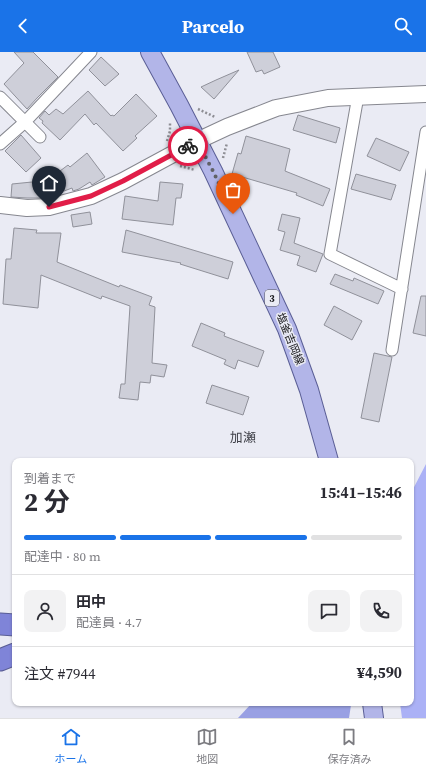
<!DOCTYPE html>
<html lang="ja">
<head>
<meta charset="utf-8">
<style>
  :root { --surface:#fff; --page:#f2f2f3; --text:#2b2b33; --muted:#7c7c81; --line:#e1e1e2; --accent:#1a73e8 }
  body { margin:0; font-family:"Source Serif 4","Noto Sans JP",serif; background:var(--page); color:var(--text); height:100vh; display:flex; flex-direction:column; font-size:15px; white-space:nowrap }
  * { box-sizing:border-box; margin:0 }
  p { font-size:13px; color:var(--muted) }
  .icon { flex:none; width:22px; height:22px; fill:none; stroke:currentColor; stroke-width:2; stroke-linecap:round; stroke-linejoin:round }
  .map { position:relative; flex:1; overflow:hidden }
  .panel { position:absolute; left:12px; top:406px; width:402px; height:248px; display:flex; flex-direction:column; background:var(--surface); border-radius:8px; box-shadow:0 1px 3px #0004 }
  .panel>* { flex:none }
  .pin { position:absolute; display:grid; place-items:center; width:34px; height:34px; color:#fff; margin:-41px -17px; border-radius:50% 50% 50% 0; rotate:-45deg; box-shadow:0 0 4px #0007 }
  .pin .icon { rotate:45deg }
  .courier { position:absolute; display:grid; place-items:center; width:40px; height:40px; margin:-20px; border:3px solid #e11d48; border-radius:50%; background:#fff; color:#222; box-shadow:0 1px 5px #0007 }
  .summary em { font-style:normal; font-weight:700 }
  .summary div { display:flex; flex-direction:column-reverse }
  .summary { display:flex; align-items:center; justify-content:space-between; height:68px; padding:0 12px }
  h1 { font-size:26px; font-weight:700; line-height:30px }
  .bar { display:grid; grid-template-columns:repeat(4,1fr); gap:6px 4px; align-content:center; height:48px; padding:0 12px }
  .bar i { height:5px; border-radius:3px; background:var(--line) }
  .bar .current { background:var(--accent) }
  .bar p { grid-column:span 4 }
  .line { display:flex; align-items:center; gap:10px; padding:0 12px; border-top:1px solid var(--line) }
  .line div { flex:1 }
  .round { display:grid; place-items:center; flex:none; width:42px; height:42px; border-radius:8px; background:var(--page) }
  header { display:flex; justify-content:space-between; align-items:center; height:52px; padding:0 12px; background:var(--accent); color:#fff; font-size:18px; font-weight:700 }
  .dock { display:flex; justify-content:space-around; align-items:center; height:56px; border-top:1px solid var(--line); background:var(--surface); font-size:11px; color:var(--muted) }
  .dock a { display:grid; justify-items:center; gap:2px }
  .dock .current { color:var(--accent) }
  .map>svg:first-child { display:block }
  .forest { fill:#abb1f6 }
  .water { fill:#99a0e3 }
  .building { fill:#cecfd9; stroke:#90919a }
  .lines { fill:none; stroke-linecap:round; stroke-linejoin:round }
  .street-casing { stroke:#86878f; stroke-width:13 }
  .secondary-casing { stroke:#86878f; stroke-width:18 }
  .primary-casing { stroke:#5a5e95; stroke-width:20 }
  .highway-casing { stroke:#5a5e95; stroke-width:23 }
  .path { stroke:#8e8e94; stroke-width:2.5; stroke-dasharray:2 2; stroke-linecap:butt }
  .street { stroke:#fff; stroke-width:11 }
  .secondary { stroke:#fff; stroke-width:16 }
  .primary { stroke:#b2b5e8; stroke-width:18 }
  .highway { stroke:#7f84d8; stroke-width:21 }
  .done { stroke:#606166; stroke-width:4; stroke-dasharray:0 7.2 }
  .route { stroke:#e11d48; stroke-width:5 }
  .labels { text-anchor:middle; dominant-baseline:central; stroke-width:3; stroke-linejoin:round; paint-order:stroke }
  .shield { fill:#eaebf4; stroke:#56565b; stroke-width:1 }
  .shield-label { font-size:10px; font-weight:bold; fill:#161619 }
  .street-label { font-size:11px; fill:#161619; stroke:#eaebf4 }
  .quarter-label { font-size:13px; fill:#41424a; stroke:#eaebf4 }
</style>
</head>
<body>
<header><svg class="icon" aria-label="back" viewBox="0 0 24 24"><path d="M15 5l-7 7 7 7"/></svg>Parcelo<svg class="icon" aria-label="search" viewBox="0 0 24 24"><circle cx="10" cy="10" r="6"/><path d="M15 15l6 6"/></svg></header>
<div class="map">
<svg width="426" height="666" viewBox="0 0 426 666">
  <rect width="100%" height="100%" fill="#eaebf4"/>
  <path class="forest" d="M 426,412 L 426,666 L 402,666 L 400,651 L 411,651 L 411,441 Z"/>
  <path class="water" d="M 252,651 L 351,651 L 351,653 L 349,666 L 238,666 Z"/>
  <path class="building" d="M 14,0 L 33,0 L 58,25 L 37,46 L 27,57 L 4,32 L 24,11 Z
    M 247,0 L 273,0 L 280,15 L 264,22 L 262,18 L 256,20 Z
    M 101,5 L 119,22 L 105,34 L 89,18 Z
    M 239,18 L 214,47 L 201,35 L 216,28 Z
    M 88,39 L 111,64 L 112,63 L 114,64 L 136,42 L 157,64 L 135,84 L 137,86 L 123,99 L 96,71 L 94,73 L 85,62 L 60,88 L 42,71 L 43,69 L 39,66 L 45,59 L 49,63 L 56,57 L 63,62 Z
    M 298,63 L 340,76 L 336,91 L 293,78 Z
    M 21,83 L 41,106 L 26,120 L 5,99 Z
    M 246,84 L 290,97 L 285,119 L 330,137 L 323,154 L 296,143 L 297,141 L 232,122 L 238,101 L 241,102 Z
    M 376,86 L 409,100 L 400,119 L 367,104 Z
    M 87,101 L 105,125 L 92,133 L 90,130 L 79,137 L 73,139 L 72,136 L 64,139 L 52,125 L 68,113 L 70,115 Z
    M 356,122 L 396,133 L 391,148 L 351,137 Z
    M 42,129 L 42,146 L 27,146 L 11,145 L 12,132 Z
    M 160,130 L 183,132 L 181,146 L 176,146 L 173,173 L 122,167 L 125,144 L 158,149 Z
    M 90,160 L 92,172 L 73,175 L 71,163 Z
    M 282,162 L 300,166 L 294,191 L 323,202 L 316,220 L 297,213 L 300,204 L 280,198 L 285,180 L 278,178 Z
    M 14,176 L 37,178 L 36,181 L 61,181 L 57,210 L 119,235 L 120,233 L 152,245 L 149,253 L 155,255 L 152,311 L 167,313 L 164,325 L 151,323 L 150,331 L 140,330 L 138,348 L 119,346 L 121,332 L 125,332 L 130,254 L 102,244 L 101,247 L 41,223 L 38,256 L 3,252 L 6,207 L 11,207 Z
    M 126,178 L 233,210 L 228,227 L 180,212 L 181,211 L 122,200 Z
    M 335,222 L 353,229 L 354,226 L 384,239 L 378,252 L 330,232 Z
    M 421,244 L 426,244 L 426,284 L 413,281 Z
    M 334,254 L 362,269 L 352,288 L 324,273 Z
    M 201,271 L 225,281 L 224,284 L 264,299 L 258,315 L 238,308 L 235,317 L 224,312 L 226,308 L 192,294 Z
    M 374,301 L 392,305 L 379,370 L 361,366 Z
    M 212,333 L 249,345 L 243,363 L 206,351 Z"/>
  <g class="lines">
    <g class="street-casing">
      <path id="street" d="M 358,44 L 330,202 L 402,237
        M 0,45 L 40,85
        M 0,92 L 25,70 L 91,0
        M 392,298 L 426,80"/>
    </g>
    <g class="secondary-casing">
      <path id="secondary" d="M 0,153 L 27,156 L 49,155 L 91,144 L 123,129 L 197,89 L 227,75 L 276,56 L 328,46 L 426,42"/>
    </g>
    <g class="primary-casing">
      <path id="primary" d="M 150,0 L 179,53 L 213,119 L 287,277 L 309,338 L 329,409
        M 372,651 L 374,666"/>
    </g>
    <g class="highway-casing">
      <path id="highway" d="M 0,572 L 15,573
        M 0,608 L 15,602"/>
    </g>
    <path class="path" d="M 198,57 L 215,65
      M 167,89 L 170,79 L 170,70
      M 223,106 L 227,91
      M 180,114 L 195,118"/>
    <use href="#street" class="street"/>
    <use href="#secondary" class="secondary"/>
    <use href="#primary" class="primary"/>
    <use href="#highway" class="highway"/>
  </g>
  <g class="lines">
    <path class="done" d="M 188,94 L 197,89 L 213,119 L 233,162"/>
    <path class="route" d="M 49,155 L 91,144 L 123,129 L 188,94"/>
  </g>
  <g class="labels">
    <rect class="shield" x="265" y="238" width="14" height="16" rx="3"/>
    <g class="shield-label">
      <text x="272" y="246">3</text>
    </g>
    <g class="street-label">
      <text transform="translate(290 287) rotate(68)">塩釜吉岡線</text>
    </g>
    <g class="quarter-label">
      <text x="243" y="385">加瀬</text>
    </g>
  </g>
</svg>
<div class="pin" style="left:233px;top:162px;background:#ea580c"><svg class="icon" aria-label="bag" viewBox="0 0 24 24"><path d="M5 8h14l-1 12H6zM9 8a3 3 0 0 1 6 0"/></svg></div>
<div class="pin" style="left:49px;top:155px;background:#1f2937"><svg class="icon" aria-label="home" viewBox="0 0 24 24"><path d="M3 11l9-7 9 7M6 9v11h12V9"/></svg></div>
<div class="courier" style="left:188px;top:94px"><svg class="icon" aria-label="bike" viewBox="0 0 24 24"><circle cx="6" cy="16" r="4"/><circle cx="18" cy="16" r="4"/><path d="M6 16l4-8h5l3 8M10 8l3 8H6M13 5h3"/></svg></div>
<section class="panel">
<div class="summary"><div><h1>2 分</h1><p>到着まで</p></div><em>15:41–15:46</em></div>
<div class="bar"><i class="current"></i><i class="current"></i><i class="current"></i><i></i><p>配達中 · 80 m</p></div>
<div class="line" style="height:72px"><a class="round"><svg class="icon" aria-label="person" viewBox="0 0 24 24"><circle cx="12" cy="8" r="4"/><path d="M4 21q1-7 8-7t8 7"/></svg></a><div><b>田中</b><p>配達員 · 4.7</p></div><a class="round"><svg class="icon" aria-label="chat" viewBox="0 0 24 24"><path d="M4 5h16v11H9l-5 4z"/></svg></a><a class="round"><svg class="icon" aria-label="phone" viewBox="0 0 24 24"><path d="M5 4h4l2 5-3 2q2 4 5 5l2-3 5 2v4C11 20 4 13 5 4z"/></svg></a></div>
<div class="line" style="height:52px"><div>注文 #7944</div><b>¥4,590</b></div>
</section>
</div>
<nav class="dock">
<a class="current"><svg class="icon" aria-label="home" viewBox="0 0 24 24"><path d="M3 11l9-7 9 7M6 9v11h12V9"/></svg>ホーム</a>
<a><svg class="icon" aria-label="map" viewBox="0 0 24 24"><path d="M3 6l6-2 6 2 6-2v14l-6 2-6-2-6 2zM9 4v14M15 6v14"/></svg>地図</a>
<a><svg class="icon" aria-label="saved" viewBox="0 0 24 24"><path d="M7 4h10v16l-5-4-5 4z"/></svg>保存済み</a>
</nav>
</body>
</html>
